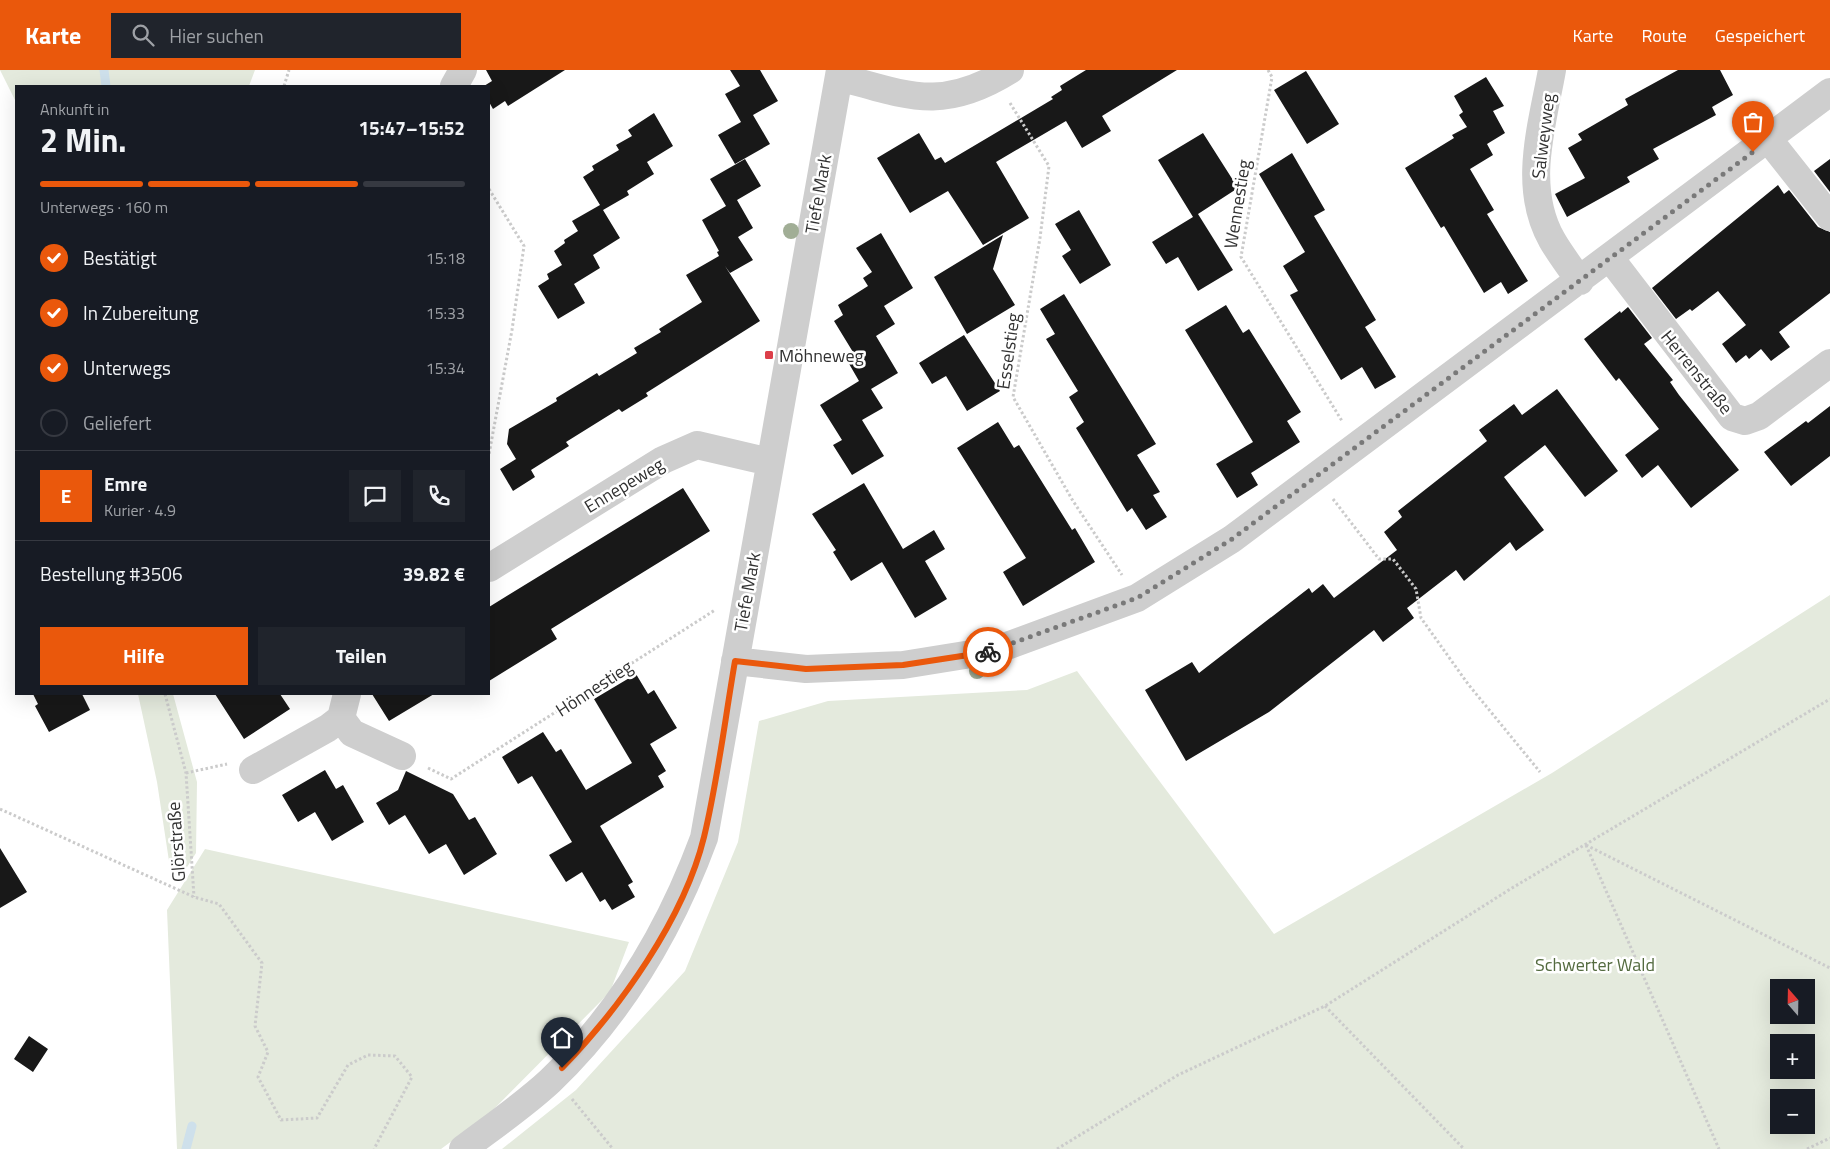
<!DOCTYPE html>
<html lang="de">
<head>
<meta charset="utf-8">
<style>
  :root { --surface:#171b24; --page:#20242c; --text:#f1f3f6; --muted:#9ea1a6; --line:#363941; --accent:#ea580c }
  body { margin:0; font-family:"Titillium Web",sans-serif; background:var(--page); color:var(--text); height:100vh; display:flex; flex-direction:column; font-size:19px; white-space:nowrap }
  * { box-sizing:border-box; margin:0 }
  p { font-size:16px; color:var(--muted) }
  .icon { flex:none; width:28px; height:28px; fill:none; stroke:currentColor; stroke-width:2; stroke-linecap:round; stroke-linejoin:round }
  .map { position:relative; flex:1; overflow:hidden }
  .drawer { position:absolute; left:15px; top:15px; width:475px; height:610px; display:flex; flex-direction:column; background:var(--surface); border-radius:0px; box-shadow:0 5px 20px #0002 }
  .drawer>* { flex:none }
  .needle { width:32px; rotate:340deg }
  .tools { position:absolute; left:1770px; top:909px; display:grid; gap:10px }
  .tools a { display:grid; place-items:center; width:45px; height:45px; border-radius:0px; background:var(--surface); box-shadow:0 5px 20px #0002; font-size:25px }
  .pin { position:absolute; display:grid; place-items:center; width:42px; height:42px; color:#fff; margin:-51px -21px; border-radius:50% 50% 50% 0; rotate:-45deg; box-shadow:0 0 5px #0007 }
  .pin .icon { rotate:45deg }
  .courier { position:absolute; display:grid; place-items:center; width:50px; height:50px; margin:-25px; border:4px solid #ea580c; border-radius:50%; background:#fff; color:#222; box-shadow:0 1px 6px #0007 }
  .headline em { font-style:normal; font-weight:700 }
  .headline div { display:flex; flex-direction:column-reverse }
  .headline { display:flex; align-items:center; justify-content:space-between; height:85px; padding:0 25px }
  h1 { font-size:32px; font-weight:700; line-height:38px }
  .bar { display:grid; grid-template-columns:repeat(4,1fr); gap:8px 5px; align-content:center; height:60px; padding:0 25px }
  .bar i { height:6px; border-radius:4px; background:var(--line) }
  .bar .selected { background:var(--accent) }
  .bar p { grid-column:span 4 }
  .line { display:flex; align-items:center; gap:12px; padding:0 25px; border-top:1px solid var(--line) }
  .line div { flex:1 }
  .round { display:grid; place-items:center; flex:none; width:52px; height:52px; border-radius:0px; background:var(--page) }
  ol { padding:0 25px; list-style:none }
  li { display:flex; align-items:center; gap:15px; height:55px }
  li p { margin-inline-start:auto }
  li .icon { padding:5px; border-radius:50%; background:var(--accent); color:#fff; stroke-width:4 }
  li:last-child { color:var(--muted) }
  li i { width:28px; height:28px; border:2px solid var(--line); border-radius:50% }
  .button { display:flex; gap:10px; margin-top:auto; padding:10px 25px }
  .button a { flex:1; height:58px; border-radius:0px; background:var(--accent); color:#fff; font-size:20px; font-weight:700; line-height:58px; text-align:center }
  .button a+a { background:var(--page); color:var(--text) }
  header { display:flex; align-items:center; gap:30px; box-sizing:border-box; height:70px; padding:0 25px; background:var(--accent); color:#fff }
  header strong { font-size:24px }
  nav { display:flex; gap:28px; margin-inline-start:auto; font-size:18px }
  .search { width:350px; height:45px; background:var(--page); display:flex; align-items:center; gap:12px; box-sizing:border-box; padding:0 18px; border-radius:0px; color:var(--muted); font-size:19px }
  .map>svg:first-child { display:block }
  .green { fill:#e4eadd; fill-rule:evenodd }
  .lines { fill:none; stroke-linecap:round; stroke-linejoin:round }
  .stream { stroke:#cee0eb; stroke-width:9 }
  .building { fill:#181818 }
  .path { stroke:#cbcbcb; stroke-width:3; stroke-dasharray:2.5 2.5; stroke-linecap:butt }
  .minor { stroke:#cecece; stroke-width:28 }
  .tree { fill:#a1ae96 }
  .done { stroke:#797979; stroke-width:5; stroke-dasharray:0 9 }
  .route { stroke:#ea580c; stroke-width:6 }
  .poi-dot { fill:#dc3f49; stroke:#fff; stroke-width:2 }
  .labels { text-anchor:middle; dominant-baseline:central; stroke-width:5; stroke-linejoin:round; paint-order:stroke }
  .street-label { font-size:18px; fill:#313131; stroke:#fff }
  .poi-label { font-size:18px; fill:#313131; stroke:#fff; text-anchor:start }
  .park-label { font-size:18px; fill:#546b40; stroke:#fff }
</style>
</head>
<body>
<header>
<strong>Karte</strong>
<div class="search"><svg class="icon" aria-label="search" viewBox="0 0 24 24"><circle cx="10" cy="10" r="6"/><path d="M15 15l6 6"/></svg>Hier suchen</div>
<nav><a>Karte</a><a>Route</a><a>Gespeichert</a></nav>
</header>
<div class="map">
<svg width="1830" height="1079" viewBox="0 0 1830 1079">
  <rect width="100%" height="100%" fill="#fff"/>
  <path class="green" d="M 0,0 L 255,0 L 249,16 L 16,16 L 16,32 Z
    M 1830,525 L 1830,1079 L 502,1079 L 576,1020 L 685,901 L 738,772 L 759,651 L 828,631 L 1027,620 L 1077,601 L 1274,864 L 1552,703 ZM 1779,918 L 1806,918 L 1806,945 L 1779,945 ZM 1806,972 L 1806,1000 L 1779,1000 L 1779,972 ZM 1779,1028 L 1806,1028 L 1806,1055 L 1779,1055 Z
    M 138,624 L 173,624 L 197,712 L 196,783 L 182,805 L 169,791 L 157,712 Z
    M 205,779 L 629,872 L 610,922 L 491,1042 L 441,1079 L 177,1079 L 167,840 Z"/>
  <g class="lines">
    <path class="stream" d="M 104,0 L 106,16
      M 186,1079 L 192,1056"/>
  </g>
  <path class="building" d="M 486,0 L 565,0 L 508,36 L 505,31 L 493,39 L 489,32 L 489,16 L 484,16 L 492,11 Z
    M 730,0 L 760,0 L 778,31 L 753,45 L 770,74 L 735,94 L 718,65 L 741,52 L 725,24 L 740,16 Z
    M 1086,0 L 1177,0 L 1102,46 L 1111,61 L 1082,78 L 1066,51 L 996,92 L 1029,148 L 983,175 L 948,121 L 910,143 L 877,88 L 919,63 L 935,90 L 941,87 L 945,93 L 1053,29 L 1051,27 L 1062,20 L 1060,16 Z
    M 1678,0 L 1720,0 L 1733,25 L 1712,37 L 1716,45 L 1653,79 L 1659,89 L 1627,107 L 1630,112 L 1567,147 L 1555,124 L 1585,108 L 1568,78 L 1582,70 L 1578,64 L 1628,35 L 1625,29 Z
    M 1306,1 L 1339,54 L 1307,74 L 1274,20 Z
    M 1486,7 L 1504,36 L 1493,41 L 1505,63 L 1487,74 L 1493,85 L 1470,99 L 1494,140 L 1487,144 L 1528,211 L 1508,224 L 1501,212 L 1484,223 L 1444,156 L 1441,158 L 1405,98 L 1454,68 L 1452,65 L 1467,57 L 1459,45 L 1463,42 L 1454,26 Z
    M 654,43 L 673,76 L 647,92 L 654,104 L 627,121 L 629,125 L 603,140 L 620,168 L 593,185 L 600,198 L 574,214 L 585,233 L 558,249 L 538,216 L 549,209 L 547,204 L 562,195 L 554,181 L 565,173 L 564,170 L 578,161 L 572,151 L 600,135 L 583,107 L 594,100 L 592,96 L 619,80 L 616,75 L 632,66 L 628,60 Z
    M 1203,63 L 1238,118 L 1198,144 L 1233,200 L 1198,221 L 1178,187 L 1166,194 L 1152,172 L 1193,147 L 1158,90 Z
    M 1292,83 L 1325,140 L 1314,146 L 1376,250 L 1365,257 L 1396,307 L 1375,319 L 1362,297 L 1341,310 L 1290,225 L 1298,221 L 1283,196 L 1305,182 L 1259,104 Z
    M 745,89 L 761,116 L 737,130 L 753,158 L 738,167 L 753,190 L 730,203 L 725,196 L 760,251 L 646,323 L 648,326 L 622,342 L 619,339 L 566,372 L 569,376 L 531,400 L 535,407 L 513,421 L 500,399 L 516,389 L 507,374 L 509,359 L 557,331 L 556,328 L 584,311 L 597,303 L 599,306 L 637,283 L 634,278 L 661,262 L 659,259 L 702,232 L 686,205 L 719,186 L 717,182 L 719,181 L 702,150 L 726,136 L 710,109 Z
    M 1830,89 L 1830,122 L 1814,101 Z
    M 1778,115 L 1784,124 L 1789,120 L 1818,157 L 1830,162 L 1830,223 L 1779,262 L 1790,277 L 1771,291 L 1761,279 L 1749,289 L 1746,285 L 1736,293 L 1722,274 L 1746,255 L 1718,221 L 1692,241 L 1690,239 L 1676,249 L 1652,218 Z
    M 1079,140 L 1111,195 L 1080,214 L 1062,186 L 1071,180 L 1055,154 Z
    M 881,163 L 913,218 L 884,236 L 895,254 L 876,266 L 898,303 L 871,319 L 883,338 L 862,350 L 884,386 L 852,405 L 833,375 L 842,370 L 820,335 L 859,311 L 848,292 L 856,287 L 834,251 L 843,245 L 838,235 L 868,216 L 863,208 L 872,202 L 856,178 Z
    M 1003,165 L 993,199 L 1015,235 L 967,264 L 934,207 Z
    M 1064,224 L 1156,374 L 1137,385 L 1160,422 L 1153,425 L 1167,447 L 1146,460 L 1132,438 L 1127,442 L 1076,358 L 1084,352 L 1069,327 L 1078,321 L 1046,269 L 1055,264 L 1040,239 Z
    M 1226,235 L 1243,263 L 1249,259 L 1301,342 L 1287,351 L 1300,372 L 1251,403 L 1258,415 L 1237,428 L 1216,394 L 1253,372 L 1185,260 Z
    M 1628,237 L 1652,268 L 1644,274 L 1673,310 L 1670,312 L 1679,325 L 1739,400 L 1691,438 L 1658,395 L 1642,408 L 1625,385 L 1659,359 L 1619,308 L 1616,311 L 1584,269 L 1620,241 L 1621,243 Z
    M 964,265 L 1000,321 L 967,341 L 946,306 L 932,314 L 919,293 Z
    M 1557,319 L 1618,401 L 1585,427 L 1545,375 L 1504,407 L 1544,460 L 1516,481 L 1510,472 L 1464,511 L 1456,500 L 1407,538 L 1414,548 L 1383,572 L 1374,560 L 1269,642 L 1186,691 L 1145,620 L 1192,592 L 1199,603 L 1309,518 L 1312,523 L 1323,514 L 1334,528 L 1397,480 L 1384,462 L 1402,447 L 1398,441 L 1487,371 L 1479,360 L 1514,334 L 1522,345 Z
    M 1830,336 L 1830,386 L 1791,416 L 1764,382 L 1806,351 L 1808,353 Z
    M 998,352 L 1014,378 L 1019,375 L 1072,460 L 1075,458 L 1095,492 L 1023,536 L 1003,502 L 1026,488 L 957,378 Z
    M 864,413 L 903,479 L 934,460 L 945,479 L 925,491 L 947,529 L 915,548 L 882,492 L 851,511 L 833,482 L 836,480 L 812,444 Z
    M 683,418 L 710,461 L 551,559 L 557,569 L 489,611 L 489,537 Z
    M 636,604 L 648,624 L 654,620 L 677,658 L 650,674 L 666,701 L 658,706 L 664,717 L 600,756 L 633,812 L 628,815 L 635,827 L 612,840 L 605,829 L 600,832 L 582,802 L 566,812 L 549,785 L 572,772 L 532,706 L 518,714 L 502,687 L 543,662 L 556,682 L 561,679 L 586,720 L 632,693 L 594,629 Z
    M 33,624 L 82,624 L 90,640 L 49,662 L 35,636 L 38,634 Z
    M 215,624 L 280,624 L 290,639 L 244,669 Z
    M 372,624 L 434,624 L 389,651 Z
    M 325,700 L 336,719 L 343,715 L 364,752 L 332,771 L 315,742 L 298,752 L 282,725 Z
    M 406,701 L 453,724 L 469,750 L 475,747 L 497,784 L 464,805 L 446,774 L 429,784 L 405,745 L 389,755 L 376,733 L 398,720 Z
    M 0,778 L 27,822 L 0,838 Z
    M 29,966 L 48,979 L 33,1002 L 14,989 Z"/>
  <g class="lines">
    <path class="path" d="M 1268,0 L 1272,7 L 1241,187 L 1342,351
      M 284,16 L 289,0
      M 1010,33 L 1049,96 L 1040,168 L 1013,327 L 1073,431 L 1122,505
      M 489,119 L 524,176 L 512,260 L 489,384
      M 1333,429 L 1379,489 L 1393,489 L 1416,519 L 1421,548 L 1468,614 L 1540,702
      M 165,624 L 186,703 L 194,827
      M 428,698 L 451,709 L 715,540
      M 186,703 L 227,694
      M 0,739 L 194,827 L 219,834 L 262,893 L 255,956 L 268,982 L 258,1007 L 281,1050 L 317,1048 L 348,995 L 368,985 L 395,986 L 412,1007 L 374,1079
      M 1586,775 L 1719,1079
      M 1586,775 L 1830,898
      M 1325,936 L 1464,1079
      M 572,1029 L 613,1079
      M 1057,1079 L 1178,1005 L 1325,936 L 1512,818 L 1830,629
      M 1807,1079 L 1830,1068"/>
    <path class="minor" d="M 1552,0 C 1542,56 1522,117 1552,170 C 1560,184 1570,197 1580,211
      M 839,7 C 909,26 943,42 1010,0
      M 454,16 L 463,0
      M 1769,70 L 1830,147
      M 1610,188 L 1732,347 L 1745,351 L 1759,346 L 1830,293
      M 489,498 L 663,390 L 697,375 L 770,392
      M 735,591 L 806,599 L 903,595 L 996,580 L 1137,528 L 1232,469 L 1830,22
      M 341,648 L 352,663 L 402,686
      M 253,700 L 328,658 L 341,648 L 347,624
      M 463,1079 C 492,1057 523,1036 550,1011 C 621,943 670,860 704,768 L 840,0"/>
  </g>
  <g class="tree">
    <circle cx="791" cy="161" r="8"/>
    <circle cx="977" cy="601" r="8"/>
  </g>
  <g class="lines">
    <path class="done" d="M 988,582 L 1137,528 L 1232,469 L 1753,82"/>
    <path class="route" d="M 562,998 C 620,938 684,849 704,767 C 718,709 725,649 735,591 L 806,599 L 903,595 L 988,582"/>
  </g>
  <rect class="poi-dot" x="764" y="280" width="10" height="10" rx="2.5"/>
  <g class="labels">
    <g class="street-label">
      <text transform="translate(1543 66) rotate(-83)">Salweyweg</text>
      <text transform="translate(818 124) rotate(-80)">Tiefe Mark</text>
      <text transform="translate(1237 134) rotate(-81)">Wennestieg</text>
      <text transform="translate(1008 281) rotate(-82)">Esselstieg</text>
      <text transform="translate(1697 302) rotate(51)">Herrenstraße</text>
      <text transform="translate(624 415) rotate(-31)">Ennepeweg</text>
      <text transform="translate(747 522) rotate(-80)">Tiefe Mark</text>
      <text transform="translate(594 618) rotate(-33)">Hönnestieg</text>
      <text transform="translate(176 772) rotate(-94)">Glörstraße</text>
    </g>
    <g class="poi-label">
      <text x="779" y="285">Möhneweg</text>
    </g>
    <g class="park-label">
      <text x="1595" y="894">Schwerter Wald</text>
    </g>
  </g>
</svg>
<div class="tools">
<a><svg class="needle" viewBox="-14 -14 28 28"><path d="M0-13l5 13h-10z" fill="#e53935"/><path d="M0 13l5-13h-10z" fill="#9ea1a6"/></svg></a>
<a>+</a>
<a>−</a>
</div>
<div class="pin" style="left:1753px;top:82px;background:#ea580c"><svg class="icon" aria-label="bag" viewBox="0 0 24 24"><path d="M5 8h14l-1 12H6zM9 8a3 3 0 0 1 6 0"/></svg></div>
<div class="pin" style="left:562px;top:998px;background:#1f2937"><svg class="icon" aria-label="home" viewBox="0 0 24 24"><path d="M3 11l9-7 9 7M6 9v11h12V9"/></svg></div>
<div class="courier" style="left:988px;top:582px"><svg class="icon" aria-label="bike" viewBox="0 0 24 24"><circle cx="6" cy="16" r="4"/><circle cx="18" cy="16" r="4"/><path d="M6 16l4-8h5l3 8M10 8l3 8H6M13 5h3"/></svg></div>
<section class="drawer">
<div class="headline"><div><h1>2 Min.</h1><p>Ankunft in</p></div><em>15:47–15:52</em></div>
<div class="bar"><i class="selected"></i><i class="selected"></i><i class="selected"></i><i></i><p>Unterwegs · 160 m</p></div>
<ol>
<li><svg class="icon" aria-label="check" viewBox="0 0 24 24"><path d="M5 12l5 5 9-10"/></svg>Bestätigt<p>15:18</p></li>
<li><svg class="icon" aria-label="check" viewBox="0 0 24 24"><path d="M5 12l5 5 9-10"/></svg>In Zubereitung<p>15:33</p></li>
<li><svg class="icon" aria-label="check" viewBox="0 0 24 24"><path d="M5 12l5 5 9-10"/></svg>Unterwegs<p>15:34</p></li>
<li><i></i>Geliefert</li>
</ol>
<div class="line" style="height:90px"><b class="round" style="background:var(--accent);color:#fff">E</b><div><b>Emre</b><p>Kurier · 4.9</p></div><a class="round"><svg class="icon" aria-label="chat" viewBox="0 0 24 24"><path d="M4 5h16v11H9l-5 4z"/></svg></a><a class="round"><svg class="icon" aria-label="phone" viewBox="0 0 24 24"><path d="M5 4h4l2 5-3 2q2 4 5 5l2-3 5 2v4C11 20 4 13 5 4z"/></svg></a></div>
<div class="line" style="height:65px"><div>Bestellung #3506</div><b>39.82 €</b></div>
<div class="button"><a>Hilfe</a><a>Teilen</a></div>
</section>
</div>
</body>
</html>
